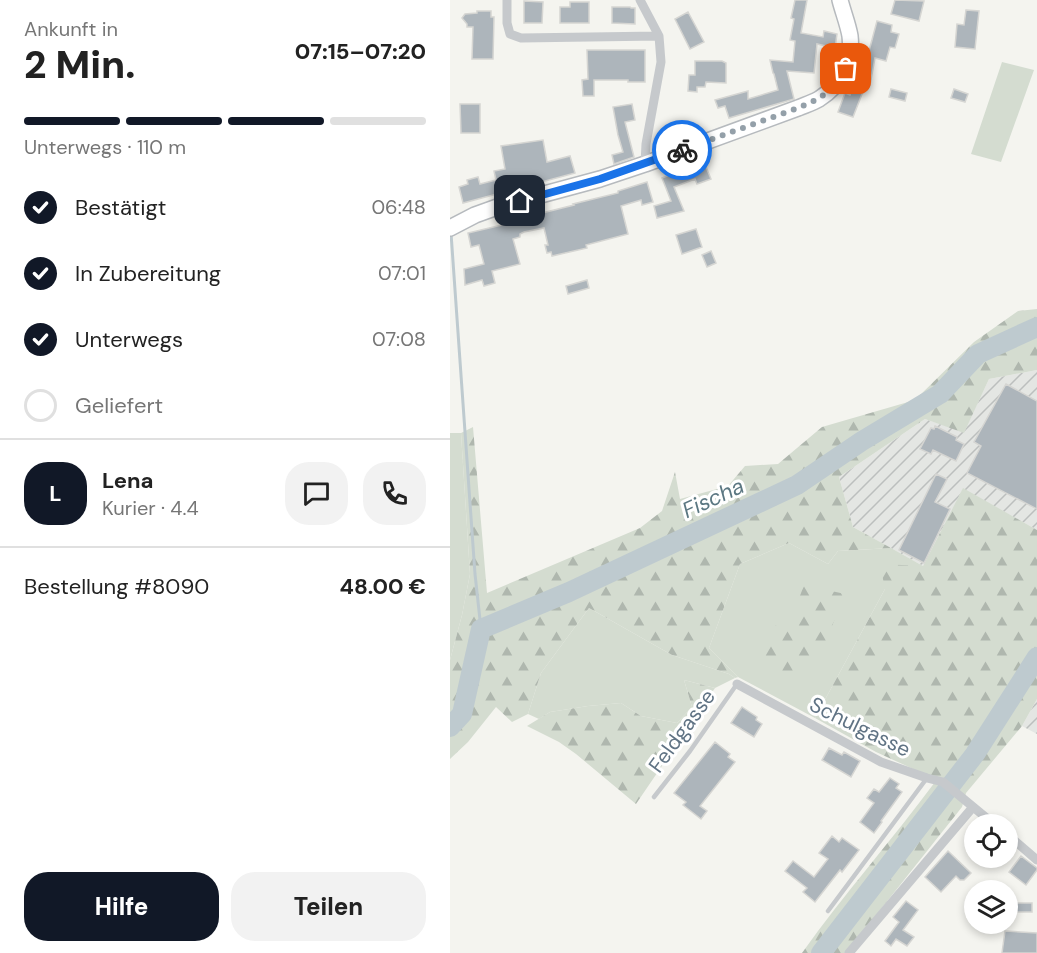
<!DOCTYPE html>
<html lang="de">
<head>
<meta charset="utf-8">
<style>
  :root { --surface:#fff; --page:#f2f2f2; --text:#222; --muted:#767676; --line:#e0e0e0; --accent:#111827 }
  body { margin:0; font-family:"DM Sans",sans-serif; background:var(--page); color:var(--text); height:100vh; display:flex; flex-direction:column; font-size:22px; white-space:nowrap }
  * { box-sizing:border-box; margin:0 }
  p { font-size:20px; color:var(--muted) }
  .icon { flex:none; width:33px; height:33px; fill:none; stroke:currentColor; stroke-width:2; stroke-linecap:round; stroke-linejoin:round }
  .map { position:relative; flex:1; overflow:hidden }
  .details { display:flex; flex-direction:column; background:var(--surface); width:450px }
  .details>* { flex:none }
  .controls { position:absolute; left:514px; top:814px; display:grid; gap:12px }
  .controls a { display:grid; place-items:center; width:54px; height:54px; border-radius:50%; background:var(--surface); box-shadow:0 3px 9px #0003; font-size:30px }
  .pin { position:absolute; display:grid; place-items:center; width:51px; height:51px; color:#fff; margin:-26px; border-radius:12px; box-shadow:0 3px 9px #0006 }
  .courier { position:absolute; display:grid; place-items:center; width:60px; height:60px; margin:-30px; border:4px solid #1a73e8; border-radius:50%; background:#fff; color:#222; box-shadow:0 2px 8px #0007 }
  .overview em { font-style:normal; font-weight:800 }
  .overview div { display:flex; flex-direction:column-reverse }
  .overview { display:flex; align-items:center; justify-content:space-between; height:102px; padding:0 24px }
  h1 { font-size:39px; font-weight:800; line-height:45px }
  .bar { display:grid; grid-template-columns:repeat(4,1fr); gap:9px 6px; align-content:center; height:72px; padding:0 24px }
  .bar i { height:8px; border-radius:4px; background:var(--line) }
  .bar .current { background:var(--accent) }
  .bar p { grid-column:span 4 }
  .line { display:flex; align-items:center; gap:15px; padding:0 24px; border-top:2px solid var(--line) }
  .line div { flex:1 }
  .round { display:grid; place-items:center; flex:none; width:63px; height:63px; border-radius:24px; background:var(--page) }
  ol { padding:0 24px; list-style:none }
  li { display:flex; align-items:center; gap:18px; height:66px }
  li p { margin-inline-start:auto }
  li .icon { padding:6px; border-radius:50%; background:var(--accent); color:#fff; stroke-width:4 }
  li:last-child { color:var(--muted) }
  li i { width:33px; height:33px; border:3px solid var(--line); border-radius:50% }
  .cta { display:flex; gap:12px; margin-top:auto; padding:12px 24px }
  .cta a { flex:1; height:69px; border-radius:24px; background:var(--accent); color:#fff; font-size:24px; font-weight:800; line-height:69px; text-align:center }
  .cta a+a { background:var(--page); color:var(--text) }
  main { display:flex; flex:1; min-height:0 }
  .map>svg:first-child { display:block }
  .industrial { fill:url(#industrial-furrows) }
  .green { fill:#d4dcd0 }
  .forest { fill:url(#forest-firs) }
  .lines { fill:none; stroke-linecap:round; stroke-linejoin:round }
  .stream { stroke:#becacf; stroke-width:3 }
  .river { stroke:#becacf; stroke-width:20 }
  .building { fill:#adb5bb; stroke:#d5d5d2; stroke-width:1.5 }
  .primary-casing { stroke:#b6babe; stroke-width:18 }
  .service { stroke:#c6c9cc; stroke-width:4.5 }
  .minor { stroke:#c6c9cc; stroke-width:9 }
  .primary { stroke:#fff; stroke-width:15 }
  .done { stroke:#94a0a9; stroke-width:6; stroke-dasharray:0 10.8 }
  .route { stroke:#1a73e8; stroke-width:8 }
  .labels { text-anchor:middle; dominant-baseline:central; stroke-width:6; stroke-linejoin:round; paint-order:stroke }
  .street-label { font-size:21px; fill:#607384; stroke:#fff }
  .water-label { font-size:22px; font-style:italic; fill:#5b7782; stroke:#fff }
</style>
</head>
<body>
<main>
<section class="details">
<div class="overview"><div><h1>2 Min.</h1><p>Ankunft in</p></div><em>07:15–07:20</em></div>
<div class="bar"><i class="current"></i><i class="current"></i><i class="current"></i><i></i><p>Unterwegs · 110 m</p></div>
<ol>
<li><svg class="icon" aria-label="check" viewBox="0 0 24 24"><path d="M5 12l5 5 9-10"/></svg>Bestätigt<p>06:48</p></li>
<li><svg class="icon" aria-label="check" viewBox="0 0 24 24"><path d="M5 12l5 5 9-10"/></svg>In Zubereitung<p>07:01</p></li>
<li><svg class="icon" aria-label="check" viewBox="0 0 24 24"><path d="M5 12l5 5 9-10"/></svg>Unterwegs<p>07:08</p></li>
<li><i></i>Geliefert</li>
</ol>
<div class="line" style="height:108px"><b class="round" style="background:var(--accent);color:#fff">L</b><div><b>Lena</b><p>Kurier · 4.4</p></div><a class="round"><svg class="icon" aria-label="chat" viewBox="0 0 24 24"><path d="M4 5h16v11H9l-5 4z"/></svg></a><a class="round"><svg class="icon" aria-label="phone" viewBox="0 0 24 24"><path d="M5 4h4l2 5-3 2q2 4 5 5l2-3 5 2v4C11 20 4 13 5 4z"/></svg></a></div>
<div class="line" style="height:78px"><div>Bestellung #8090</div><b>48.00 €</b></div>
<div class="cta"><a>Hilfe</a><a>Teilen</a></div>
</section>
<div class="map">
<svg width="587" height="953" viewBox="0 0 587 953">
  <defs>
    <pattern id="industrial-furrows" width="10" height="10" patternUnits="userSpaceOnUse" patternTransform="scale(1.5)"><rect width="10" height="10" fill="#e4e6e3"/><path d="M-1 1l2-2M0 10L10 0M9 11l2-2" fill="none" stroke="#bcbfbe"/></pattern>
    <pattern id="forest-firs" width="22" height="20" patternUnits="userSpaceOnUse" patternTransform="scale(1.5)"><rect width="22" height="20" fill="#d4dcd0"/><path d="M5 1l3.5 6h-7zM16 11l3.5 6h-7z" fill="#afb7ae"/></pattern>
  </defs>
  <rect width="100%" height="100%" fill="#f4f4ef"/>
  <path class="industrial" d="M 587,370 L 587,530 L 513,489 L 473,566 L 403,527 L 389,477 L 475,419 L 514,432 L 539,379 Z
    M 587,699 L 587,734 L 572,726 Z"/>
  <path class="green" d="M 552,62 L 584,70 L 551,162 L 521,154 Z
    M 0,433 L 11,433 L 20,574 L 12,615 L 0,660 Z
    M 339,543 L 378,564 L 388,551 L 441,548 L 473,566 L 435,589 L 365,718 L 288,677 L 259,648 L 290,564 Z
    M 139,608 L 222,655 L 279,674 L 285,678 L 265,688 L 234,680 L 242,707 L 227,723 L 191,716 L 171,703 L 138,706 L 100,712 L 89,719 L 78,714 L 91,673 Z"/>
  <path class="forest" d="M 587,309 L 587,322 L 585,323 L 587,328 L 587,370 L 539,379 L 514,433 L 475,419 L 389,477 L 403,527 L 441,548 L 388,551 L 378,564 L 339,543 L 290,564 L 259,648 L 288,677 L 285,678 L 279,674 L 222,655 L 139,608 L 91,673 L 78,714 L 62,722 L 46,707 L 18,742 L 0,759 L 0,660 L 12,615 L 20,574 L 11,433 L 23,427 L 37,593 L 190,528 L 212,511 L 225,472 L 230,499 L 278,486 L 295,466 L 328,464 L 372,427 L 465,400 L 524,342 L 568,311 Z
    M 513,488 L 587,530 L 587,699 L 572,726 L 516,793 L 512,807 L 396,953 L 352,953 C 394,894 442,840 485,782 L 483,778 L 426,752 L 365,718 L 435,589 L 430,564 L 473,566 Z
    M 354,585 L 395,594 L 367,663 L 357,674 L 321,674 L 312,653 L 326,625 L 341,620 Z
    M 234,680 L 265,688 L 186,804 L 126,754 L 109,742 L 77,726 L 100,712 L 138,706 L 171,703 L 191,716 L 227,723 L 242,707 Z"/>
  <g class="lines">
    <path class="stream" d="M 1,233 L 25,574 L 31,629"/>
    <path class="river" d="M 0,727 L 12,714 L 31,629 L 119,592 L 347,485 L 412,441 L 490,394 L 528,354 L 587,327
      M 371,953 L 525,754 L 587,657"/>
  </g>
  <path class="building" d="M 345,0 L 357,0 L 351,33 L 373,37 L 374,31 L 387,34 L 385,48 L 367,44 L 364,73 L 337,71 L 344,99 L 279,118 L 275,106 L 268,108 L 265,100 L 298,91 L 298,99 L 328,90 L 324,74 L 323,73 L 320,60 L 343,62 L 345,41 L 340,40 L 344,19 L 341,18 Z
    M 445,0 L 474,1 L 469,21 L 441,14 Z
    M 74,1 L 93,2 L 92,23 L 74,23 Z
    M 120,2 L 139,2 L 139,23 L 110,23 L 110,7 L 120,7 Z
    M 162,7 L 180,7 L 181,8 L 185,8 L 185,24 L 162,23 Z
    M 516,10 L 529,11 L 525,49 L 505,47 L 507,24 L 514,25 Z
    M 27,11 L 41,11 L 41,17 L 44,17 L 43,59 L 22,59 L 23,27 L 17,27 L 17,24 L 12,18 L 15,14 L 27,13 Z
    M 238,12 L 254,42 L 240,49 L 225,19 Z
    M 427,21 L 442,25 L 441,32 L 449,34 L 445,48 L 440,47 L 436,61 L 425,58 L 420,85 L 416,84 L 403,117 L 388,112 L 395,93 L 400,95 L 403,86 L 405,87 L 409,69 L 414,70 Z
    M 137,50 L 195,50 L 195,82 L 178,82 L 178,80 L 144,80 L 144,96 L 133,96 L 132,80 L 138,79 Z
    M 245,61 L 272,61 L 276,63 L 276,83 L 256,82 L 255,87 L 247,87 L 247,92 L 238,91 L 239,75 L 245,75 Z
    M 441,89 L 457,93 L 455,101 L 439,97 Z
    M 504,89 L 518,94 L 515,102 L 501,98 Z
    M 10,104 L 30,104 L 30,133 L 11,133 Z
    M 182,104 L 185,120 L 175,122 L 184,157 L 164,164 L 162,155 L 173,152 L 168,135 L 163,107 Z
    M 93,140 L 97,162 L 120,156 L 125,173 L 13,203 L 9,187 L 18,184 L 17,180 L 28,177 L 30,184 L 46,180 L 44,171 L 55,169 L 51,146 Z
    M 254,162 L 261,179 L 247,184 L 245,179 L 224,187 L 234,211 L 207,218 L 204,206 L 221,201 L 212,178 Z
    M 197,182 L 203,202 L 192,205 L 191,200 L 171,206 L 178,234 L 136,245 L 137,248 L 102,256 L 101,252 L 97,253 L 95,245 L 98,245 L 94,228 L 74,232 L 70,234 L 70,237 L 63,239 L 70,264 L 42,271 L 45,283 L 34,286 L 32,280 L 15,285 L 14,269 L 34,264 L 29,245 L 21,247 L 18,233 L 56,224 L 76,217 L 124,205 L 123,204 L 168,193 L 168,191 Z
    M 246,229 L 252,247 L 232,254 L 226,235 Z
    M 261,251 L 266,263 L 257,267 L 252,255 Z
    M 137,280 L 139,288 L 118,294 L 116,286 Z
    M 556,384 L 587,401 L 587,509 L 517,473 L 531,446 L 524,442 Z
    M 485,426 L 507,437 L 506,440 L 514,444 L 506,461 L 483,450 L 481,454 L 470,449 L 481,428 L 484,429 Z
    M 486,474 L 497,479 L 485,502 L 500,509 L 474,563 L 449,550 Z
    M 292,707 L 307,717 L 306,720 L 312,724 L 304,737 L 281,723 Z
    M 265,742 L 280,754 L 278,757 L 285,762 L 250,806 L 257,811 L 251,819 L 233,805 L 236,802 L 224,793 Z
    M 379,748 L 392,755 L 394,752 L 410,761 L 401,777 L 372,760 Z
    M 440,778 L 449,784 L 446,788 L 452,792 L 431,821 L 432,822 L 424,833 L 410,822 L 424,803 L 417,798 L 424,789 L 429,792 Z
    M 382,836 L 389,842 L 392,838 L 409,850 L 392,872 L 390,870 L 365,902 L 353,892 L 357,888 L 335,871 L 343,861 L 364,877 L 378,859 L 369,853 Z
    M 498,851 L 521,873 L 514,880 L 510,880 L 506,876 L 491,892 L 475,877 Z
    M 571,856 L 587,868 L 587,870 L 576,885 L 559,872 Z
    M 456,901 L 468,910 L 453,930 L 464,937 L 457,946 L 446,939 L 441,946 L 435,941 L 449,922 L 443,917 Z
    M 558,903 L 582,903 L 582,912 L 558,912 Z
    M 555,931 L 587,933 L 587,953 L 552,953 Z"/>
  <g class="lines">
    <g class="primary-casing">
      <path id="primary" d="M 0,228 L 25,215 L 50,206 L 150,179 L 195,164 L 348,108 C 355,105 362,103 369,99 C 391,85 403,62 400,36 C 398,24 393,12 390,0"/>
    </g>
    <path class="service" d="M 204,797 L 240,751 L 287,684
      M 378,911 L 477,778"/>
    <path class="minor" d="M 57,0 L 57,23 L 60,34 L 71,38 L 209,36
      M 190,0 L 209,36 L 211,62 L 196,144 L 195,164
      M 287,684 L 431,762 L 477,778 L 493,782 L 545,825
      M 558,835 L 587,860
      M 399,953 L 523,807"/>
    <use href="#primary" class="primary"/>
  </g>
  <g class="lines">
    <path class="done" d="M 232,150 L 348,108 L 368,99 L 386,86 L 396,69"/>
    <path class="route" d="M 70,201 L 150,179 L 232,150"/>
  </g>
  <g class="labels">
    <g class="street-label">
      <text transform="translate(410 727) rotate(26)">Schulgasse</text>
      <text transform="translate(232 731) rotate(-54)">Feldgasse</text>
    </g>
    <g class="water-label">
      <text transform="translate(263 498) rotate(-25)">Fischa</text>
    </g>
  </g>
</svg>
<div class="controls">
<a><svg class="icon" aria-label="locate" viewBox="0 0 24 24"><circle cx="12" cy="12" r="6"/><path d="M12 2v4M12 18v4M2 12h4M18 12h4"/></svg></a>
<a><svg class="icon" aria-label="layers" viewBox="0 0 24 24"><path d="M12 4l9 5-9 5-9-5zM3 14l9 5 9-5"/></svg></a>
</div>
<div class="pin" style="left:396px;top:69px;background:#ea580c"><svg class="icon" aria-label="bag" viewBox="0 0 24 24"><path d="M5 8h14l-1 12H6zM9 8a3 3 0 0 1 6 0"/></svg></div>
<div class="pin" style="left:70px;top:201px;background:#1f2937"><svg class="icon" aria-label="home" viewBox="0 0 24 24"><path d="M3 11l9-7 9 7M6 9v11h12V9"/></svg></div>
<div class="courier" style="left:232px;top:150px"><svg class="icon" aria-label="bike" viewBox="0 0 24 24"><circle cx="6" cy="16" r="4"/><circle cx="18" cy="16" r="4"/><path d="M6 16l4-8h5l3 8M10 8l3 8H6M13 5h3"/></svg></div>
</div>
</main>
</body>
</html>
